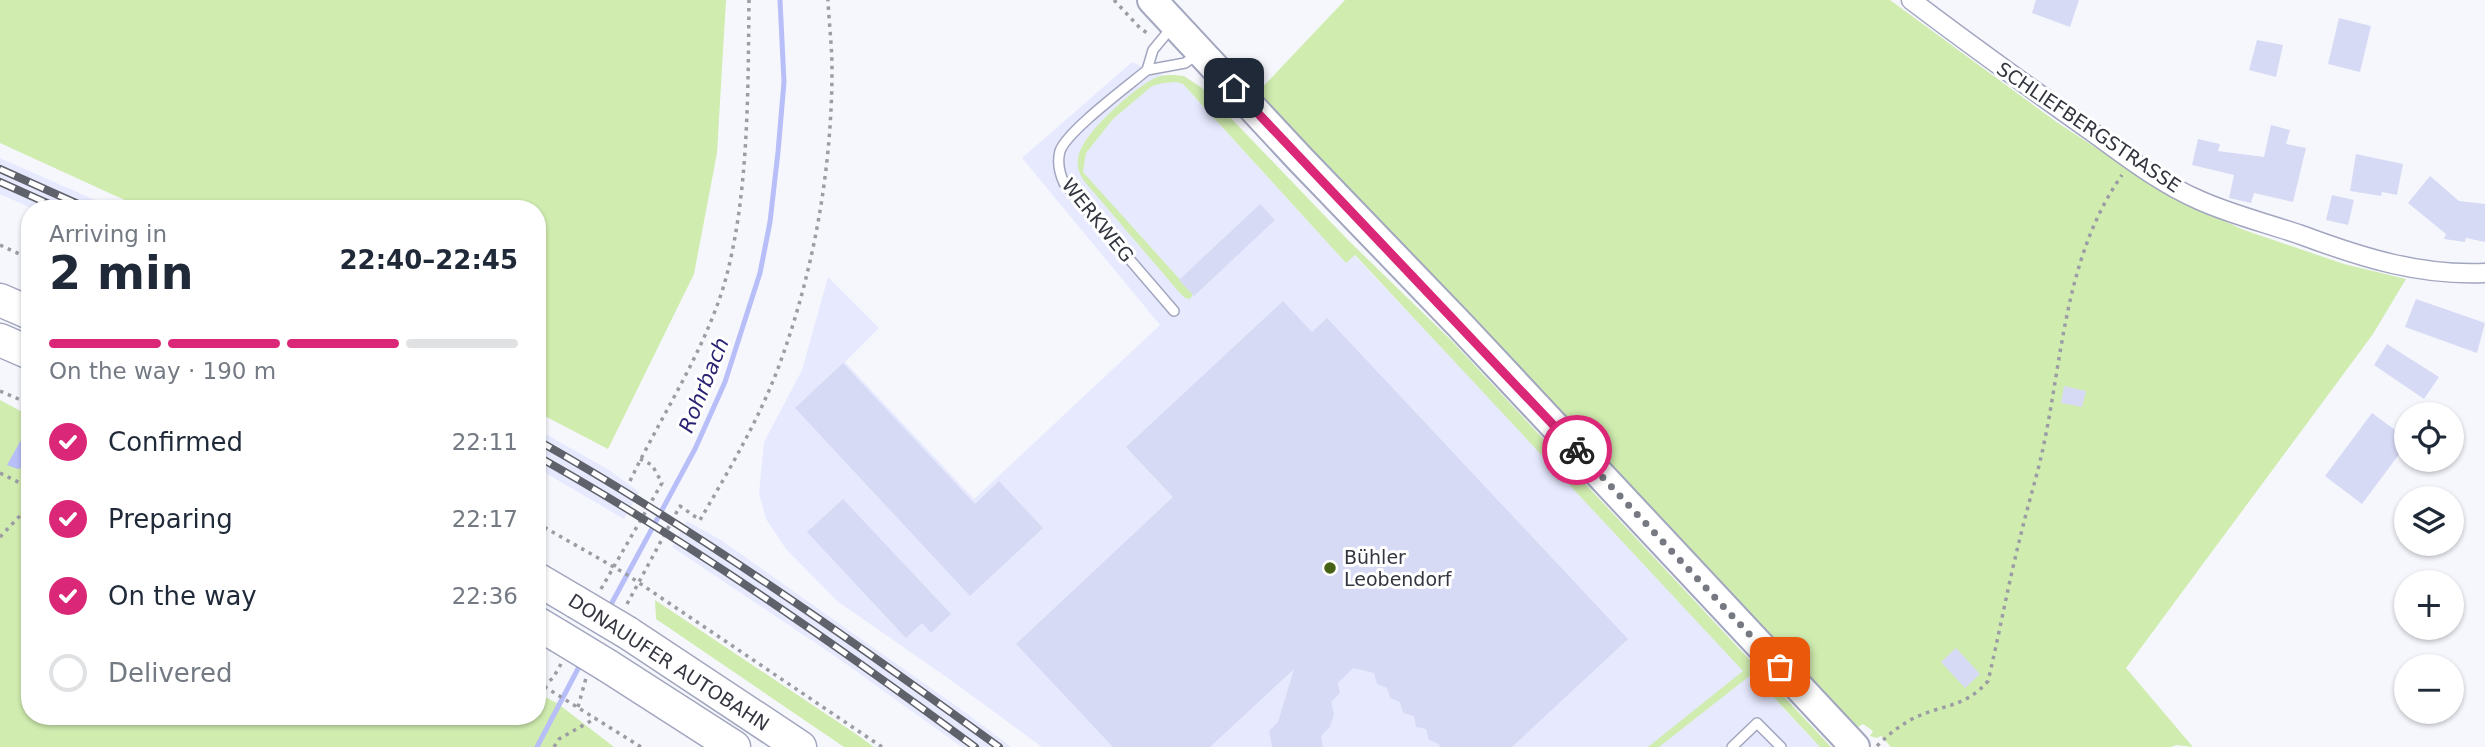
<!DOCTYPE html>
<html lang="en">
<head>
<meta charset="utf-8">
<style>
  :root { --surface:#fff; --page:#f2f2f3; --text:#1f2937; --muted:#747a83; --line:#e0e1e3; --accent:#db2777 }
  body { margin:0; font-family:"DejaVu Sans",sans-serif; background:var(--page); color:var(--text); height:100vh; display:flex; flex-direction:column; font-size:26px; white-space:nowrap }
  * { box-sizing:border-box; margin:0 }
  p { font-size:23px; color:var(--muted) }
  .icon { flex:none; width:38px; height:38px; fill:none; stroke:currentColor; stroke-width:2; stroke-linecap:round; stroke-linejoin:round }
  .map { position:relative; flex:1; overflow:hidden }
  .sheet { position:absolute; left:21px; top:200px; width:525px; height:525px; display:flex; flex-direction:column; background:var(--surface); border-radius:28px; box-shadow:0 2px 5px #0004 }
  .sheet>* { flex:none }
  .buttons { position:absolute; left:2394px; top:402px; display:grid; gap:14px }
  .buttons a { display:grid; place-items:center; width:70px; height:70px; border-radius:50%; background:var(--surface); box-shadow:0 2px 5px #0004; font-size:35px }
  .pin { position:absolute; display:grid; place-items:center; width:60px; height:60px; color:#fff; margin:-30px; border-radius:14px; box-shadow:0 4px 10px #0006 }
  .courier { position:absolute; display:grid; place-items:center; width:70px; height:70px; margin:-35px; border:5px solid #db2777; border-radius:50%; background:#fff; color:#222; box-shadow:0 2px 9px #0007 }
  .head em { font-style:normal; font-weight:700 }
  .head div { display:flex; flex-direction:column-reverse }
  .head { display:flex; align-items:center; justify-content:space-between; height:119px; padding:0 28px }
  h1 { font-size:46px; font-weight:700; line-height:52px }
  .bar { display:grid; grid-template-columns:repeat(4,1fr); gap:10px 7px; align-content:center; height:84px; padding:0 28px }
  .bar i { height:9px; border-radius:5px; background:var(--line) }
  .bar .active { background:var(--accent) }
  .bar p { grid-column:span 4 }
  ol { padding:0 28px; list-style:none }
  li { display:flex; align-items:center; gap:21px; height:77px }
  li p { margin-inline-start:auto }
  li .icon { padding:7px; border-radius:50%; background:var(--accent); color:#fff; stroke-width:4 }
  li:last-child { color:var(--muted) }
  li i { width:38px; height:38px; border:4px solid var(--line); border-radius:50% }
  .map>svg:first-child { display:block }
  .built { fill:#e7eafe }
  .green { fill:#d0ecaf }
  .water { fill:#b8bef8 }
  .lines { fill:none; stroke-linecap:round; stroke-linejoin:round }
  .stream { stroke:#b8bef8; stroke-width:5 }
  .building { fill:#d7daf5 }
  .service-casing { stroke:#a2a6bf; stroke-width:12 }
  .minor-casing { stroke:#a2a6bf; stroke-width:21 }
  .primary-casing { stroke:#a2a6bf; stroke-width:32 }
  .motorway-casing { stroke:#a2a6bf; stroke-width:35 }
  .path { stroke:#9b9ca4; stroke-width:3.5; stroke-dasharray:3.5 5; stroke-linecap:butt }
  .service { stroke:#fff; stroke-width:9 }
  .minor { stroke:#fff; stroke-width:18 }
  .primary { stroke:#fff; stroke-width:28 }
  .motorway { stroke:#fff; stroke-width:32 }
  .rail-casing { stroke:#60626b; stroke-width:8 }
  .rail { stroke:#fff; stroke-width:5; stroke-dasharray:16; stroke-linecap:butt }
  .motorway-bridge-casing { stroke:#a2a6bf; stroke-width:35; stroke-linecap:butt }
  .motorway-bridge { stroke:#fff; stroke-width:32 }
  .done { stroke:#777982; stroke-width:7; stroke-dasharray:0 12.6 }
  .route { stroke:#db2777; stroke-width:9 }
  .poi-dot { fill:#466315; stroke:#fff; stroke-width:2.5 }
  .labels { text-anchor:middle; dominant-baseline:central; stroke-width:6; stroke-linejoin:round; paint-order:stroke }
  .street-label { font-size:19px; fill:#33353f; stroke:#fff }
  .poi-label { font-size:19px; fill:#33353f; stroke:#fff; text-anchor:start }
  .water-label { font-size:21px; font-style:italic; fill:#2a2374; stroke:#fff }
</style>
</head>
<body>
<div class="map">
<svg width="2485" height="747" viewBox="0 0 2485 747">
  <rect width="100%" height="100%" fill="#f6f7fd"/>
  <path class="built" d="M 1132,62 L 1183,84 L 1346,263 L 1354,255 L 1820,747 L 1042,747 L 952,681 L 837,601 L 786,549 L 766,519 L 759,493 L 764,442 L 802,370 L 828,277 L 879,328 L 845,362 L 974,499 L 1160,325 L 1022,158 Z
    M 0,158 L 113,208 L 31,208 L 0,194 Z
    M 537,429 L 609,470 L 639,492 L 624,519 L 537,468 Z
    M 687,521 L 721,540 L 969,715 L 1011,747 L 962,747 L 832,654 L 672,547 Z"/>
  <path class="green" d="M 0,0 L 726,0 L 717,153 L 694,274 L 608,449 L 537,412 L 537,208 L 142,208 L 0,143 Z
    M 1345,0 L 1890,0 L 2058,123 L 2171,197 L 2244,230 L 2344,264 L 2406,279 L 2373,334 L 2126,668 L 2193,747 L 2176,745 L 2171,747 L 1891,747 L 1881,736 L 1877,738 L 1870,736 L 1873,731 L 1863,724 L 1858,727 L 1834,707 L 1258,92 Z
    M 1174,75 L 1184,76 L 1202,88 L 1348,240 L 1452,341 L 1831,747 L 1820,747 L 1752,674 L 1659,747 L 1648,747 L 1743,671 L 1355,255 L 1346,263 L 1183,84 L 1176,82 L 1163,83 L 1152,86 L 1113,119 L 1086,153 L 1083,172 L 1193,294 L 1190,299 L 1185,298 L 1179,292 L 1084,181 C 1078,172 1076,164 1079,154 C 1085,132 1132,90 1153,79 C 1160,75 1167,75 1174,75 Z
    M 0,400 L 30,416 L 30,716 L 537,716 L 537,693 L 557,703 L 614,747 L 0,747 Z
    M 655,600 L 856,734 L 874,747 L 844,747 L 656,619 Z"/>
  <path class="water" d="M 30,424 L 30,465 L 18,469 L 7,465 Z"/>
  <g class="lines">
    <path class="stream" d="M 608,610 L 695,449 L 725,382 L 760,273 L 770,222 L 778,152 L 784,82 L 780,0
      M 537,747 L 581,663"/>
  </g>
  <path class="building" d="M 2036,0 L 2079,0 L 2070,27 L 2032,13 Z
    M 2339,18 L 2371,26 L 2360,72 L 2328,64 Z
    M 2257,40 L 2283,45 L 2276,77 L 2249,70 Z
    M 2271,125 L 2290,130 L 2286,144 L 2306,148 L 2293,202 L 2254,193 L 2251,203 L 2229,198 L 2234,175 L 2192,165 L 2198,139 L 2220,144 L 2218,151 L 2264,157 Z
    M 2356,154 L 2403,164 L 2397,195 L 2382,192 L 2381,196 L 2350,191 Z
    M 2430,176 L 2459,201 L 2485,204 L 2485,242 L 2466,238 L 2465,242 L 2444,239 L 2446,234 L 2408,203 Z
    M 2332,195 L 2354,200 L 2348,225 L 2326,220 Z
    M 1260,204 L 1275,220 L 1194,296 L 1179,280 Z
    M 2416,299 L 2485,323 L 2477,353 L 2405,327 Z
    M 1283,301 L 1312,332 L 1327,318 L 1628,639 L 1512,747 L 1440,747 L 1439,744 L 1429,740 L 1426,729 L 1416,727 L 1414,716 L 1403,713 L 1400,702 L 1390,698 L 1387,688 L 1377,684 L 1374,673 L 1353,668 L 1338,683 L 1340,693 L 1331,702 L 1334,714 L 1330,727 L 1321,736 L 1323,747 L 1272,747 L 1269,731 L 1278,722 L 1294,669 L 1210,747 L 1113,747 L 1016,644 L 1173,497 L 1126,447 Z
    M 2387,344 L 2439,377 L 2424,399 L 2374,365 Z
    M 843,363 L 975,504 L 999,481 L 1043,528 L 970,596 L 795,408 Z
    M 2064,386 L 2086,391 L 2082,407 L 2061,403 Z
    M 2372,413 L 2406,438 L 2406,445 L 2362,504 L 2325,476 Z
    M 843,499 L 951,614 L 931,633 L 922,623 L 906,638 L 807,532 Z
    M 1956,648 L 1980,674 L 1965,688 L 1941,662 Z"/>
  <g class="lines">
    <g class="service-casing">
      <path id="service" d="M 1147,70 C 1128,86 1067,131 1060,151 C 1057,162 1059,172 1064,183 L 1174,311
        M 1147,70 L 1185,63 L 1198,54
        M 1147,70 L 1153,50 L 1172,27
        M 1732,747 L 1757,723 L 1781,747"/>
    </g>
    <g class="minor-casing">
      <path id="minor" d="M 1911,0 C 1966,42 2022,82 2078,122 C 2117,149 2155,181 2199,200 C 2232,215 2270,224 2304,236 C 2363,258 2421,276 2485,273"/>
    </g>
    <g class="primary-casing">
      <path id="primary" d="M 1152,0 L 1301,160 L 1460,325 L 1855,747"/>
    </g>
    <g class="motorway-casing">
      <path id="motorway" d="M 0,300 L 30,313
        M 0,340 L 30,353
        M 537,579 L 576,602
        M 537,623 L 557,635
        M 628,633 L 800,747
        M 608,666 L 734,747"/>
    </g>
    <path class="path" d="M 1114,0 L 1140,28 L 1150,35
      M 0,245 L 30,259
      M 0,391 L 30,404
      M 0,473 L 30,488
      M 630,481 C 661,416 703,354 724,285 C 749,198 748,90 749,0
      M 537,523 L 626,574 L 882,747
      M 0,537 L 30,505
      M 601,589 L 662,483 L 652,465 L 640,459
      M 627,604 L 680,506 L 700,520 C 729,470 760,418 780,363 C 814,270 832,168 832,69 C 832,46 829,23 828,0
      M 537,682 L 641,747
      M 543,686 L 553,678 L 561,664
      M 578,707 L 586,678
      M 1877,746 C 1888,735 1900,725 1914,718 C 1943,704 1965,708 1988,681 C 2000,631 2009,580 2022,530 C 2028,505 2036,479 2042,453 C 2063,358 2064,258 2122,175
      M 554,747 L 559,739 L 596,718"/>
    <use href="#service" class="service"/>
    <use href="#minor" class="minor"/>
    <use href="#primary" class="primary"/>
    <use href="#motorway" class="motorway"/>
    <g class="rail-casing">
      <path id="rail" d="M 0,169 L 87,208
        M 0,182 L 58,208
        M 537,440 C 698,531 850,639 999,747
        M 537,456 C 690,542 835,644 975,747"/>
    </g>
    <use href="#rail" class="rail"/>
    <g class="motorway-bridge-casing">
      <path id="motorway-bridge" d="M 576,602 L 628,633
        M 557,635 L 608,666"/>
    </g>
    <use href="#motorway-bridge" class="motorway-bridge"/>
  </g>
  <g class="lines">
    <path class="done" d="M 1577,450 L 1780,667"/>
    <path class="route" d="M 1234,88 L 1577,450"/>
  </g>
  <circle class="poi-dot" cx="1330" cy="568" r="7"/>
  <g class="labels">
    <g class="street-label">
      <text transform="translate(2089 127) rotate(34)">SCHLIEFBERGSTRASSE</text>
      <text transform="translate(1098 220) rotate(51)">WERKWEG</text>
      <text transform="translate(669 662) rotate(33)">DONAUUFER AUTOBAHN</text>
    </g>
    <g class="poi-label">
      <text x="1344" y="557">Bühler<tspan x="1344" dy="22">Leobendorf</tspan></text>
    </g>
    <g class="water-label">
      <text transform="translate(704 385) rotate(-68)">Rohrbach</text>
    </g>
  </g>
</svg>
<div class="buttons">
<a><svg class="icon" aria-label="locate" viewBox="0 0 24 24"><circle cx="12" cy="12" r="6"/><path d="M12 2v4M12 18v4M2 12h4M18 12h4"/></svg></a>
<a><svg class="icon" aria-label="layers" viewBox="0 0 24 24"><path d="M12 4l9 5-9 5-9-5zM3 14l9 5 9-5"/></svg></a>
<a>+</a>
<a>−</a>
</div>
<div class="pin" style="left:1780px;top:667px;background:#ea580c"><svg class="icon" aria-label="bag" viewBox="0 0 24 24"><path d="M5 8h14l-1 12H6zM9 8a3 3 0 0 1 6 0"/></svg></div>
<div class="pin" style="left:1234px;top:88px;background:#1f2937"><svg class="icon" aria-label="home" viewBox="0 0 24 24"><path d="M3 11l9-7 9 7M6 9v11h12V9"/></svg></div>
<div class="courier" style="left:1577px;top:450px"><svg class="icon" aria-label="bike" viewBox="0 0 24 24"><circle cx="6" cy="16" r="4"/><circle cx="18" cy="16" r="4"/><path d="M6 16l4-8h5l3 8M10 8l3 8H6M13 5h3"/></svg></div>
<section class="sheet">
<div class="head"><div><h1>2 min</h1><p>Arriving in</p></div><em>22:40–22:45</em></div>
<div class="bar"><i class="active"></i><i class="active"></i><i class="active"></i><i></i><p>On the way · 190 m</p></div>
<ol>
<li><svg class="icon" aria-label="check" viewBox="0 0 24 24"><path d="M5 12l5 5 9-10"/></svg>Confirmed<p>22:11</p></li>
<li><svg class="icon" aria-label="check" viewBox="0 0 24 24"><path d="M5 12l5 5 9-10"/></svg>Preparing<p>22:17</p></li>
<li><svg class="icon" aria-label="check" viewBox="0 0 24 24"><path d="M5 12l5 5 9-10"/></svg>On the way<p>22:36</p></li>
<li><i></i>Delivered</li>
</ol>
</section>
</div>
</body>
</html>
